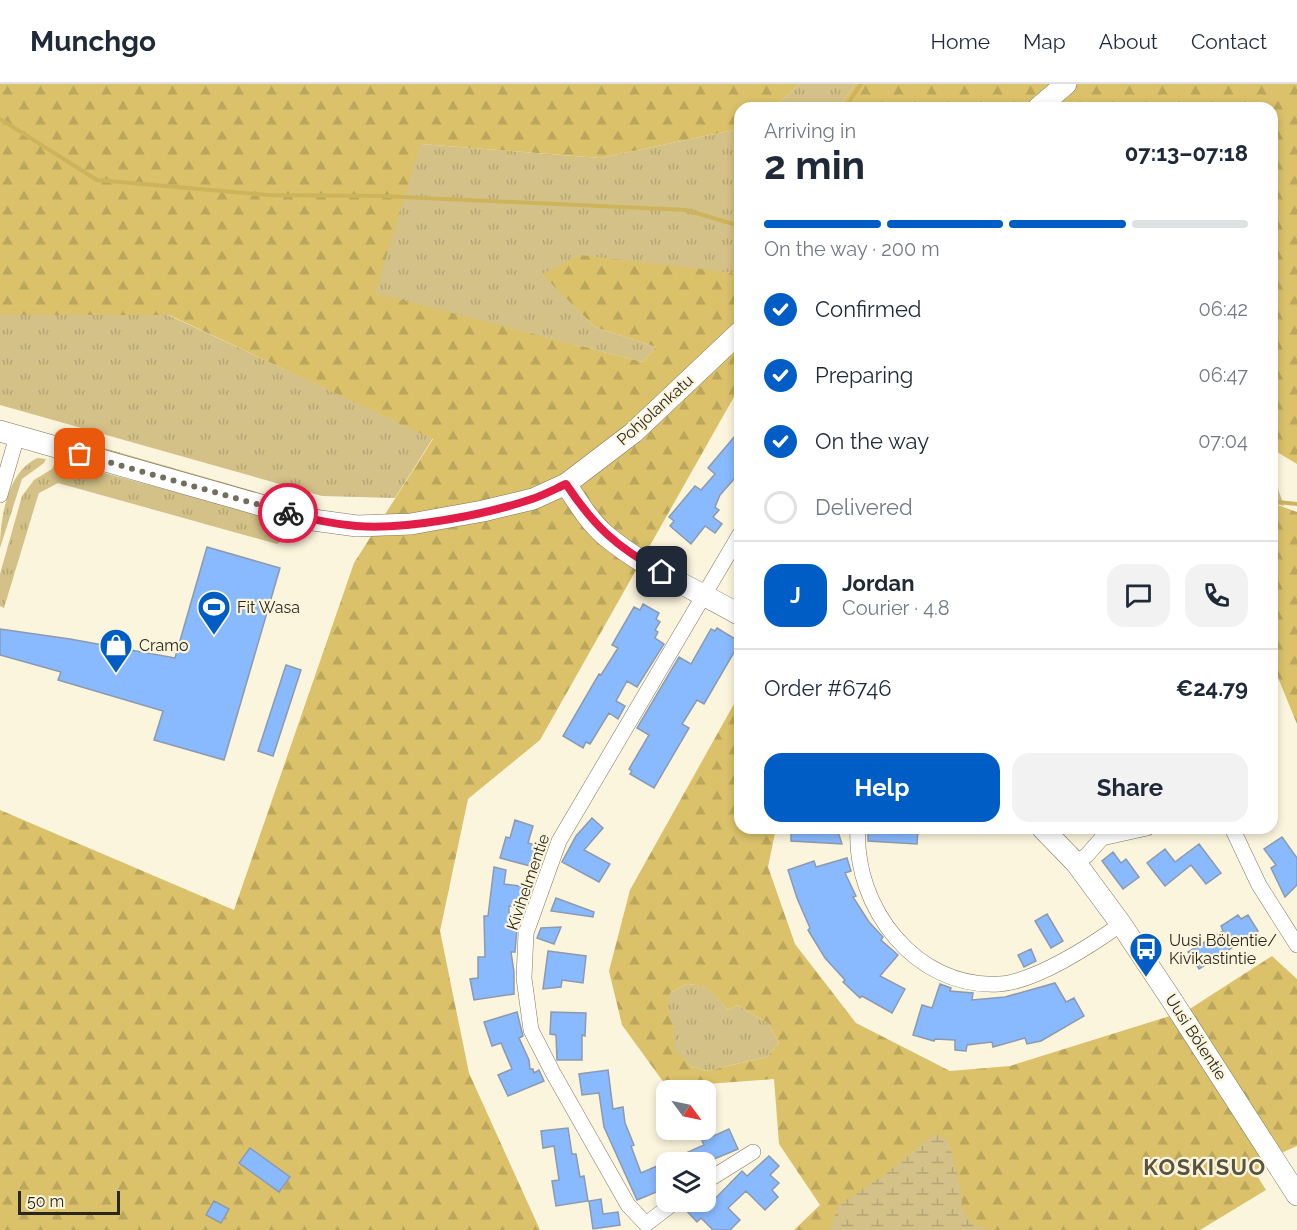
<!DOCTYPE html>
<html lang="en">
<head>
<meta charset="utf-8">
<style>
  :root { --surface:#fff; --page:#f2f2f3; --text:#1f2937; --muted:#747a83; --line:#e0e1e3; --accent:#005dc6 }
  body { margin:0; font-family:Raleway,sans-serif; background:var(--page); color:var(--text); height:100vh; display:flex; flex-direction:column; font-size:22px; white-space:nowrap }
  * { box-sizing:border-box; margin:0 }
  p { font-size:20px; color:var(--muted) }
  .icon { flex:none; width:33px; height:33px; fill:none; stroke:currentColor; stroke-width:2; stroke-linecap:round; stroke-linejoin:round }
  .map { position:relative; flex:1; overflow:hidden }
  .sheet { position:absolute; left:734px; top:18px; width:544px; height:732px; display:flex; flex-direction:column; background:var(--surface); border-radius:18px; box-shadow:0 3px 9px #0003 }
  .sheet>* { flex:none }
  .needle { width:39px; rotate:123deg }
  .fabs { position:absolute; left:656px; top:996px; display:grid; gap:12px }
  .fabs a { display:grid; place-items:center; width:60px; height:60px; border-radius:12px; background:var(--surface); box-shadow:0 3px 9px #0003; font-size:30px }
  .scale { position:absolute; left:18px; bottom:15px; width:102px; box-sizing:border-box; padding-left:6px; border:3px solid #29261d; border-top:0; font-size:16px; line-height:21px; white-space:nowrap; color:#29261d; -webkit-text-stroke:4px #fcf5dd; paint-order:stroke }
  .pin { position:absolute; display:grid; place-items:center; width:51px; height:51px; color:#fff; margin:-26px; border-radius:12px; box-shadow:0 3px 9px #0006 }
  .courier { position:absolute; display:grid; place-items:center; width:60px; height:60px; margin:-30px; border:4px solid #e11d48; border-radius:50%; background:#fff; color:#222; box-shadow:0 2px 8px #0007 }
  .overview em { font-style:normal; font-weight:700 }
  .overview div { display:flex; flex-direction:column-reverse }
  .overview { display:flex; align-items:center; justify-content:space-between; height:102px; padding:0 30px }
  h1 { font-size:39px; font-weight:700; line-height:45px }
  .bar { display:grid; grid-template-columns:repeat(4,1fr); gap:9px 6px; align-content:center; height:72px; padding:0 30px }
  .bar i { height:8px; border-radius:4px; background:var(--line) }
  .bar .current { background:var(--accent) }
  .bar p { grid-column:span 4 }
  .line { display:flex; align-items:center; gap:15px; padding:0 30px; border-top:2px solid var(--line) }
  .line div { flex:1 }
  .round { display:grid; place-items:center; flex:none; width:63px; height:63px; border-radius:18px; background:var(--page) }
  ol { padding:0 30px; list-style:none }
  li { display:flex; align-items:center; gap:18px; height:66px }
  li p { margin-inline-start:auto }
  li .icon { padding:6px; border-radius:50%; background:var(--accent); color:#fff; stroke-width:4 }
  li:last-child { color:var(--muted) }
  li i { width:33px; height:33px; border:3px solid var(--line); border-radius:50% }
  .action { display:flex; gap:12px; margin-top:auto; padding:12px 30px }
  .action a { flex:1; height:69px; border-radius:18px; background:var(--accent); color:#fff; font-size:24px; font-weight:700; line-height:69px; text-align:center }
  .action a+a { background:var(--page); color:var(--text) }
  header { display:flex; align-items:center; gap:36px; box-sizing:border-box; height:84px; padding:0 30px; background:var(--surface); border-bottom:2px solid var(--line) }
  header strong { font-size:28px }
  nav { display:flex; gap:33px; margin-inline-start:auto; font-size:21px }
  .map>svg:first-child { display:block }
  .grass { fill:url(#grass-tufts) }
  .forest { fill:url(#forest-firs); fill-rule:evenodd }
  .wetland { fill:url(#wetland-marsh) }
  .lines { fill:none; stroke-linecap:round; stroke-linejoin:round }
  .stream { stroke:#cdb45c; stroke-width:4 }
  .building { fill:#89b9fe; stroke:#8d9aad; stroke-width:1.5 }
  .street-casing { stroke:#7d7661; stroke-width:16 }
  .secondary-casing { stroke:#7d7661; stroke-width:22 }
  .street { stroke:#fff; stroke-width:15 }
  .secondary { stroke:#fff; stroke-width:21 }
  .done { stroke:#736e60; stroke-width:6; stroke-dasharray:0 10.8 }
  .route { stroke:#e11d48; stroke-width:8 }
  .labels { text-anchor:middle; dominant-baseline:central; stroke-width:4.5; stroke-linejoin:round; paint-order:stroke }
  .street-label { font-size:16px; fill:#29261d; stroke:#fcf5dd }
  .poi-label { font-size:16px; fill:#29261d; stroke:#fcf5dd; text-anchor:start }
  .district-label { font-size:22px; font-weight:bold; letter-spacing:1.5px; fill:#59533f; stroke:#fcf5dd }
</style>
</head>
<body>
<header>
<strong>Munchgo</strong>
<nav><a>Home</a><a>Map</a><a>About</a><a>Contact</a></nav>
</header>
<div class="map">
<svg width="1297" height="1146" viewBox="0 0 1297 1146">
  <defs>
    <pattern id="grass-tufts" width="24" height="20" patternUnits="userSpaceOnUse" patternTransform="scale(1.5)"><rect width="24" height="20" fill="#d3c187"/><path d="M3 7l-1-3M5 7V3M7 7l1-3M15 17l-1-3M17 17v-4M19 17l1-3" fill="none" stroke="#b5a674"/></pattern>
    <pattern id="forest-firs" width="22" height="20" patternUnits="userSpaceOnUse" patternTransform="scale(1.5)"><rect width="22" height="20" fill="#dac16a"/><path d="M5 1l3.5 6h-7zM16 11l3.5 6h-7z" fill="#bba65b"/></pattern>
    <pattern id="wetland-marsh" width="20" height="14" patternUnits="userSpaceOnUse" patternTransform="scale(1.5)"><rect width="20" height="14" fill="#d3c187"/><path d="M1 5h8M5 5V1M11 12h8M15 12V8" fill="none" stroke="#b5a674"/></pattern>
  </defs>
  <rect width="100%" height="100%" fill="#fcf5dd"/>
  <path class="grass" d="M 799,0 L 855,0 L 838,24 L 774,24 Z
    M 739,45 L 739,191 L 727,188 L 543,190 L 595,243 L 656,263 L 643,278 L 375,210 L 240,71 L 421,60 L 600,74 Z
    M 0,231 L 168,231 L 433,354 L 395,414 L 322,412 L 0,321 Z
    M 76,356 L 316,425 L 353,432 L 373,433 L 480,422 L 351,436 L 75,358 Z
    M 38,374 L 46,375 L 44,379 L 22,395 L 0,464 C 0,434 8,386 38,374 Z
    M 56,376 L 287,438 L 282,457 L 277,460 L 58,399 L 39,409 L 37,415 L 4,524 L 0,522 L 0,490 L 22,412 L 34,396 L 52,385 Z
    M 1272,388 L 1284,422 L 1272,419 Z
    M 687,900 C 709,901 714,909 728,926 L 737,921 L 768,939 L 779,959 L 767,973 L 706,987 L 691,982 L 673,965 L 674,944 L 666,920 L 670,909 Z"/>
  <path class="forest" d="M 0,0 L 799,0 L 774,24 L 740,24 L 739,45 L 600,74 L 421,60 L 375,209 L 643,278 L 656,263 L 595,243 L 542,190 L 580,171 L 727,188 L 739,191 L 739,304 L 540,656 L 468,715 L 440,847 L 469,989 L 540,1146 L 0,1146 L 0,726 L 234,826 L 354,479 L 433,355 L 169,231 L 0,231 Z
    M 855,0 L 1297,0 L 1297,380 L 1272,365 L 1272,24 L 838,24 Z
    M 1272,419 L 1297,428 L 1297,640 L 1272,579 Z
    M 739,611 L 740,744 L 776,744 L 768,783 L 795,860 L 856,939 L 950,987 L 1010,982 L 1173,931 L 1188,926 L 1272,872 L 1297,895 L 1297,1062 L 1279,1070 L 1254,1087 L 1266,1106 L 1200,1146 L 794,1146 L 820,1121 L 779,1060 L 774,995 L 667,1003 L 622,941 L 609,887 L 630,806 ZM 687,900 C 709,901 714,910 728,926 L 737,921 L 768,939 L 779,959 L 767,973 L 706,987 L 691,982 L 674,965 L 674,944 L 667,920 L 670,909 Z"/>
  <path class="wetland" d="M 934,1050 L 948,1056 L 961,1105 L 962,1123 L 970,1137 L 987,1146 L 829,1146 L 839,1121 L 887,1089 Z"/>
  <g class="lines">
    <path class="stream" d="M 845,24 L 861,0
      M 0,35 L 97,96 L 267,111 L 381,112 L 686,126 L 740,142
      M 1278,418 L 1297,420"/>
  </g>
  <path class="building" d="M 740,346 L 740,397 L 735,394 L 720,411 L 715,423 L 719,426 L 713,433 L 722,440 L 715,449 L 705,442 L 691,460 L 670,442 L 674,437 L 669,433 L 695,402 L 701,406 L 715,390 L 708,384 Z
    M 207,463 L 280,484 L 224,676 L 154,656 L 163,627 L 58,596 L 61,588 L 0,571 L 0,545 L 70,555 L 175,574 Z
    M 643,520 L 659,529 L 656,535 L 660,538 L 655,546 L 658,548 L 655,554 L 664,560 L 637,603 L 627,597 L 616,617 L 625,622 L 618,635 L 609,629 L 590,660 L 586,658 L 583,664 L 563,652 L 599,590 L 601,591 L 618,564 L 612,561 L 634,523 L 640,526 Z
    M 717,544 L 740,558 L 704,620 L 697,616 L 682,640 L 689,644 L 654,704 L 630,690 L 632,687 L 629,685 L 649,651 L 637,644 L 679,573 L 691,580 L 711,545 L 715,547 Z
    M 286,581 L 301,586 L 273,672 L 258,667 Z
    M 592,734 L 603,744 L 584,766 L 610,780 L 599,798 L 562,778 L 576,752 Z
    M 515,736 L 533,742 L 528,759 L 544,763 L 538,784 L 500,774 L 506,753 L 510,754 Z
    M 798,744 L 837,745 L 842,760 L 791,757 L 791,747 L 798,747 Z
    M 868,744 L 912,744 L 912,746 L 918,746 L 917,760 L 868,757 Z
    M 1282,753 L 1297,774 L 1297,801 L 1285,813 L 1271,784 L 1276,781 L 1264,765 Z
    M 1199,760 L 1221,789 L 1206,800 L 1191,781 L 1165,802 L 1147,779 L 1165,765 L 1175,778 Z
    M 1113,768 L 1121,779 L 1126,775 L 1139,793 L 1123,805 L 1102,777 Z
    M 847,774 L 851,787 L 845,789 L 856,812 L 853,813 L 869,838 L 883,853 L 881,856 L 898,871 L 880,892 L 905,905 L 892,929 L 862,912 L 860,914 L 843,898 L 845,896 L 825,874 L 808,846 L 810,844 L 797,814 L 788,786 L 814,777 L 816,783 Z
    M 494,783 L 506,786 L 504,800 L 527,803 L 524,824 L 509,822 L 509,845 L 517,844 L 515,868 L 511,868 L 514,888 L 514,910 L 474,916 L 470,895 L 478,894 L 478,873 L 485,873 L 484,832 L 488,832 Z
    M 556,814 L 594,828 L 593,833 L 551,827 Z
    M 1047,830 L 1063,857 L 1051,864 L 1035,837 Z
    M 1238,831 L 1241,835 L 1248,831 L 1258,847 L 1199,885 L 1188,868 L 1223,847 L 1221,842 Z
    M 561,843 L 554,860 L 537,854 L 541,844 Z
    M 1031,865 L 1036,877 L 1024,883 L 1018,871 Z
    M 548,867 L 586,872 L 583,899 L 562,896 L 561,903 L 543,905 Z
    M 1055,899 L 1066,918 L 1074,914 L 1084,932 L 1041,957 L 1027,960 L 1025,954 L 993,963 L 992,958 L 967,961 L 966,967 L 955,966 L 955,956 L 935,955 L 934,957 L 913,951 L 922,921 L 932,924 L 940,900 L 951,904 L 950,907 L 973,909 L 972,916 L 1005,913 Z
    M 517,928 L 523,952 L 519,954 L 529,976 L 530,985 L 533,985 L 534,989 L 539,986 L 544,997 L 508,1012 L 498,991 L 512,985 L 501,959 L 492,962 L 484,938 Z
    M 551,928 L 586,929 L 585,952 L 582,951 L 582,976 L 557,976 L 556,951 L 550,950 Z
    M 608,986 L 613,1025 L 623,1023 L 625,1039 L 634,1061 L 631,1062 L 641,1089 L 657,1082 L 666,1102 L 666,1104 L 637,1116 L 604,1043 L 599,1009 L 582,1011 L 579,990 Z
    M 568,1044 L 572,1070 L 576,1070 L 580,1093 L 584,1092 L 588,1117 L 556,1122 L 552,1097 L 559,1096 L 554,1062 L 543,1064 L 541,1047 Z
    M 729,1045 L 738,1065 L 707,1078 L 693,1078 L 688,1068 L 704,1061 L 702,1057 Z
    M 250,1064 L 290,1093 L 279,1108 L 239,1079 Z
    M 769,1072 L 779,1082 L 770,1091 L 779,1099 L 772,1106 L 778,1113 L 765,1126 L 746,1107 L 728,1124 L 740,1136 L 730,1146 L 713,1146 L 701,1134 L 697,1138 L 683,1123 L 685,1118 L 696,1118 L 704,1126 L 742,1087 L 747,1092 Z
    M 601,1115 L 603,1130 L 618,1128 L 620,1141 L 593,1145 L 589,1117 Z
    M 214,1117 L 229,1125 L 221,1139 L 206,1131 Z"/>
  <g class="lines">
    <g class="street-casing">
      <path id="street" d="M 0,411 L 17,352
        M 858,744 C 853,823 916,905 999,900 C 1035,898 1092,861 1121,840
        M 1232,744 L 1259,801 L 1297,861
        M 1076,779 L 1087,771 L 1102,754 L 1147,744
        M 705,1098 L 753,1068
        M 675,1118 L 646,1140 L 628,1121 L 553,989 L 531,946 L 524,894 L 526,849 L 559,757 L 740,450"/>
    </g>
    <g class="secondary-casing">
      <path id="secondary" d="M 1038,24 L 1066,0
        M 0,347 L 313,436 L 357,442 L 411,440 L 483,427 L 533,415 L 566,400 L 633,349 L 740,248
        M 566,400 C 577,417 589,437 605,451 C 644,484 695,505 740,531
        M 1042,744 L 1076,779 L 1121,840 L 1171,915 L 1297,1111"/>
    </g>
    <use href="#street" class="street"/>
    <use href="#secondary" class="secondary"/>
  </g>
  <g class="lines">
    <path class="done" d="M 80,370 L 288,429"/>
    <path class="route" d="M 288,429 C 310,435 333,440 356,442 C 406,446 484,431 532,415 C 544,411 555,405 566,400 C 594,442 616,463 662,488"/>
  </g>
  <defs>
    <g id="stadium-pin" transform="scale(1.725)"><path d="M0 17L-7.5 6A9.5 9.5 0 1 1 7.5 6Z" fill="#005dc6" stroke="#fcf5dd"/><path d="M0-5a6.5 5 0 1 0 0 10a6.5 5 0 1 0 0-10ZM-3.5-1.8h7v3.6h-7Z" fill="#fff"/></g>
    <g id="shop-pin" transform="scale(1.725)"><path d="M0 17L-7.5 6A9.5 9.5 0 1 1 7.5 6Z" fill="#005dc6" stroke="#fcf5dd"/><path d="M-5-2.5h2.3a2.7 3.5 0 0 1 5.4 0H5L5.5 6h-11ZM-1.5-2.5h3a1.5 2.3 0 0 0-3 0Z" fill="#fff"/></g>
    <g id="bus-pin" transform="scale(1.725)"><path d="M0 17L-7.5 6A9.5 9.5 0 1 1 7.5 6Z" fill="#005dc6" stroke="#fcf5dd"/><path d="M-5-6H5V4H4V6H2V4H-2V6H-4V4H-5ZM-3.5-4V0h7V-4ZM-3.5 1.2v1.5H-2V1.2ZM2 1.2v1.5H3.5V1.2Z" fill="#fff"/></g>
  </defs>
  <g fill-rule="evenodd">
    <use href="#stadium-pin" x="214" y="523"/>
    <use href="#shop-pin" x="116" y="561"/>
    <use href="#bus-pin" x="1146" y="865"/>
  </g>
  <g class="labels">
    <g class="street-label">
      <text transform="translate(655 326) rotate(-42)">Pohjolankatu</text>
      <text transform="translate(528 798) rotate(-71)">Kivihelmentie</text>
      <text transform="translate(1196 953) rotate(57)">Uusi Bölentie</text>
    </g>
    <g class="poi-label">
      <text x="237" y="523">Fit Wasa</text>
      <text x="139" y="561">Cramo</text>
      <text x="1169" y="856">Uusi Bölentie/<tspan x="1169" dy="18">Kivikastintie</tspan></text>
    </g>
    <g class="district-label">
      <text x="1205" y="1083">KOSKISUO</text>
    </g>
  </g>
</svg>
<div class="fabs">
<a><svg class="needle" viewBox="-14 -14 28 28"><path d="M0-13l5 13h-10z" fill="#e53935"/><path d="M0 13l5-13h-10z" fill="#747a83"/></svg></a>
<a><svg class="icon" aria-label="layers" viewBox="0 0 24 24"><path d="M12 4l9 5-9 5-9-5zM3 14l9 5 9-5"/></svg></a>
</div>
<div class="scale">50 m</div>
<div class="pin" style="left:80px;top:370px;background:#ea580c"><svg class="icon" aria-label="bag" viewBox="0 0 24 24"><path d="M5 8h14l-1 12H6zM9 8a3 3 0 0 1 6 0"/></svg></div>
<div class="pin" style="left:662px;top:488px;background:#1f2937"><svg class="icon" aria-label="home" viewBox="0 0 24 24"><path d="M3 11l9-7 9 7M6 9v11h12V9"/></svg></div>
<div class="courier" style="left:288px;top:429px"><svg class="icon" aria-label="bike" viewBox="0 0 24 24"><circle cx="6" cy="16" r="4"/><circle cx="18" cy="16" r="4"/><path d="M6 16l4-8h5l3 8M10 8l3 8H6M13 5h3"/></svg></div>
<section class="sheet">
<div class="overview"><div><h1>2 min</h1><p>Arriving in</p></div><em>07:13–07:18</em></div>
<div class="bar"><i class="current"></i><i class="current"></i><i class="current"></i><i></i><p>On the way · 200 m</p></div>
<ol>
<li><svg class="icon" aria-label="check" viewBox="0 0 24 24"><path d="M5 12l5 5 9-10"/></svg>Confirmed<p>06:42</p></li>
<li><svg class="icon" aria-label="check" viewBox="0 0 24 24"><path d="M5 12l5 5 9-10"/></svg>Preparing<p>06:47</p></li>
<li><svg class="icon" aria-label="check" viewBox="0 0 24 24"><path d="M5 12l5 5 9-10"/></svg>On the way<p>07:04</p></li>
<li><i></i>Delivered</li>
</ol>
<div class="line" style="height:108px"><b class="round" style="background:var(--accent);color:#fff">J</b><div><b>Jordan</b><p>Courier · 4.8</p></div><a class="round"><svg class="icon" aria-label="chat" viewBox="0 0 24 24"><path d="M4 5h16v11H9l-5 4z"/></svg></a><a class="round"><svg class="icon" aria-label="phone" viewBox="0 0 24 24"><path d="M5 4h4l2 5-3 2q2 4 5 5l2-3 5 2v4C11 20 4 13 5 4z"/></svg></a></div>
<div class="line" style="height:78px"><div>Order #6746</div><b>€24.79</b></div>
<div class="action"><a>Help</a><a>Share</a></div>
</section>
</div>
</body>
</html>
